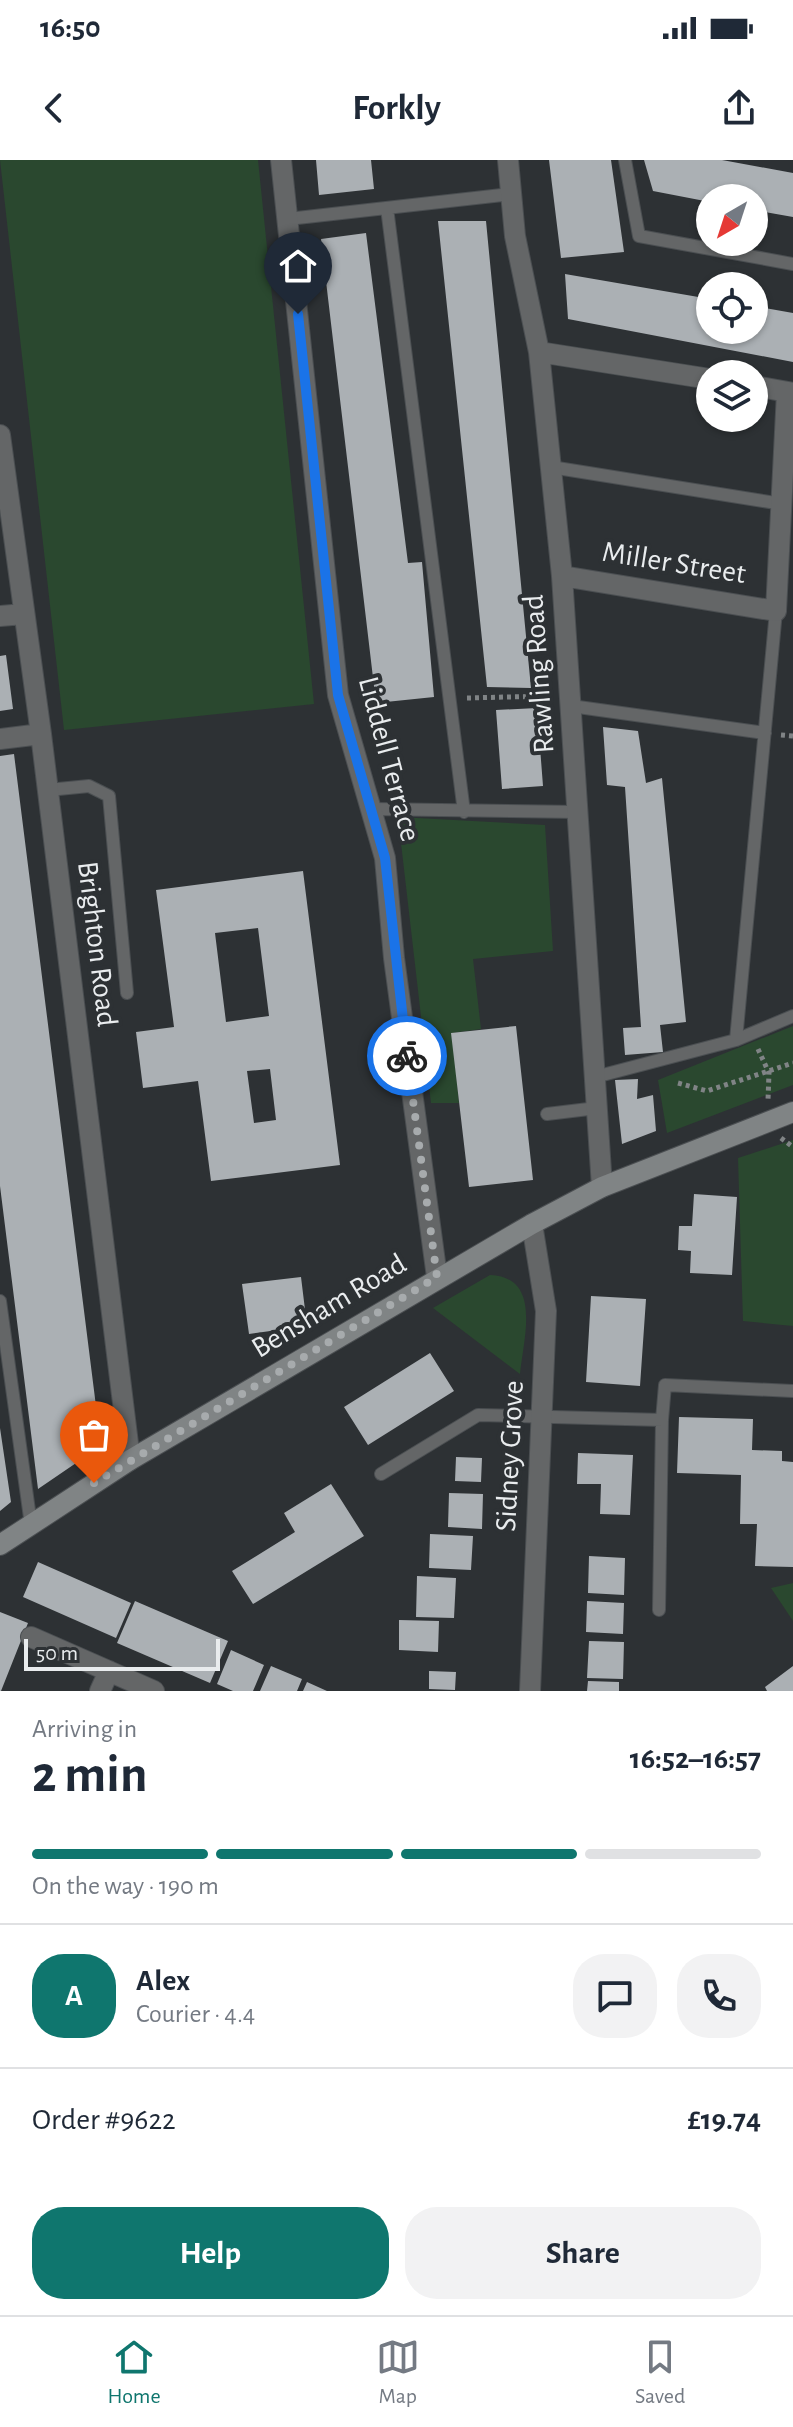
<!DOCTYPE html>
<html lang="en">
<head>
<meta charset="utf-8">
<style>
  :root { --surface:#fff; --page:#f2f2f3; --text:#1f2937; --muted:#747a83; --line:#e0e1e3; --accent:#0f766e }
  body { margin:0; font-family:"Alegreya Sans",sans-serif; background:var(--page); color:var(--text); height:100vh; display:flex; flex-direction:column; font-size:30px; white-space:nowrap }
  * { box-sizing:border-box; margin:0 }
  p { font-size:26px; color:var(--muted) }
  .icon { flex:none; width:44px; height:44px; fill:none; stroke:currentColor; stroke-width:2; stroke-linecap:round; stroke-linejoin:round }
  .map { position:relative; height:1531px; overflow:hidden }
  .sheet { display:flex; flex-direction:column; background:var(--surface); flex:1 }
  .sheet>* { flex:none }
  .needle { width:52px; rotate:219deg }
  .tools { position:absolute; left:696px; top:24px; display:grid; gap:16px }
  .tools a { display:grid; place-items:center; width:72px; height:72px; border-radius:50%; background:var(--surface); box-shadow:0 2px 6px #0004; font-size:40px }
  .scale { position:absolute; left:24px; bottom:20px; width:196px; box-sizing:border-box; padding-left:8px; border:4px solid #e9ecee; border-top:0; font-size:22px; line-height:28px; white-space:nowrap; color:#e9ecee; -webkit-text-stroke:6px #2d3134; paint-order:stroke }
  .pin { position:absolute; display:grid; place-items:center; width:68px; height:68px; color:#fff; margin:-82px -34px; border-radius:50% 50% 50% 0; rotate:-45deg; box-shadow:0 0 8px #0007 }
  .pin .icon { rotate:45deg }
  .courier { position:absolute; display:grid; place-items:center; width:80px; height:80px; margin:-40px; border:6px solid #1a73e8; border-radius:50%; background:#fff; color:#222; box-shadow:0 2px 10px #0007 }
  .summary em { font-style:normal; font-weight:700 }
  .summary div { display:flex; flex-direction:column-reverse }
  .summary { display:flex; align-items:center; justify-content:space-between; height:136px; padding:0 32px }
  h1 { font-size:52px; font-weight:700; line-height:60px }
  .bar { display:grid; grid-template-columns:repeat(4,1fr); gap:12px 8px; align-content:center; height:96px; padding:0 32px }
  .bar i { height:10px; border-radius:6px; background:var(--line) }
  .bar .active { background:var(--accent) }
  .bar p { grid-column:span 4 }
  .line { display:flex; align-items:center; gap:20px; padding:0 32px; border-top:2px solid var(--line) }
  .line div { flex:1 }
  .round { display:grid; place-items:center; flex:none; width:84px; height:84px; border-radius:32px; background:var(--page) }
  .primary-button { display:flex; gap:16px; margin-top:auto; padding:16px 32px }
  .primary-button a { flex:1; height:92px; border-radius:32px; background:var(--accent); color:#fff; font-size:32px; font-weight:700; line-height:92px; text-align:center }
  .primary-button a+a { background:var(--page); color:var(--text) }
  .status { display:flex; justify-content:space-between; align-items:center; height:56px; padding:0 40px; background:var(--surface); direction:ltr }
  .status svg { height:22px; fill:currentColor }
  header { display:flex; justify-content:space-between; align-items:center; height:104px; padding:0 32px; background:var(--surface); font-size:36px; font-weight:700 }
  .menu { display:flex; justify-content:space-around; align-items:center; height:112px; border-top:2px solid var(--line); background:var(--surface); font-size:22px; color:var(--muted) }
  .menu a { display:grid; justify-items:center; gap:4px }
  .menu .active { color:var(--accent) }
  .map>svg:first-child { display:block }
  .green { fill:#2a482f }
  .building { fill:#abb0b4; fill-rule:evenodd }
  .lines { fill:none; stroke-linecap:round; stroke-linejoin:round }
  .lane-casing { stroke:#4b4f52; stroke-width:14 }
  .street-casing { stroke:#4b4f52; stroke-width:22 }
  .secondary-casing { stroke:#4b4f52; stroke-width:22 }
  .path { stroke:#808486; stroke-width:5; stroke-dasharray:4 4; stroke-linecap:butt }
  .lane { stroke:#646667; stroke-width:12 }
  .street { stroke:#646667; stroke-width:20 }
  .secondary { stroke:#808485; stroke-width:20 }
  .done { stroke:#a7abad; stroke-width:8; stroke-dasharray:0 14.4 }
  .route { stroke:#1a73e8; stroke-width:10 }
  .labels { text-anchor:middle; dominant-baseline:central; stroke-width:8; stroke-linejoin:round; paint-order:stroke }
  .street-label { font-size:30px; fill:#e9ecee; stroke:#2d3134 }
</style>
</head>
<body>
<div class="status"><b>16:50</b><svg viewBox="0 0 49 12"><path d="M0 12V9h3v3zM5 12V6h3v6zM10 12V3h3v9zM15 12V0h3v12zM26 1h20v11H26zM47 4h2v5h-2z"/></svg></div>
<header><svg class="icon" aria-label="back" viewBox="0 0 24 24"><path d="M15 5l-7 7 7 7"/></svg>Forkly<svg class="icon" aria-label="share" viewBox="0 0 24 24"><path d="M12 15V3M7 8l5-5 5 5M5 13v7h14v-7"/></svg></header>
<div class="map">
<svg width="793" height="1531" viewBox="0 0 793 1531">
  <rect width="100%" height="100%" fill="#2d3134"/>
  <path class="green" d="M 0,0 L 258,0 L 314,544 L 64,570 Z
    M 398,657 L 545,665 L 553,791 L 473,799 L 481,869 L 452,873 L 459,943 L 431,943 Z
    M 793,866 L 793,925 L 667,973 L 658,920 Z
    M 793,980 L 793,1166 L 743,1161 L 738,998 Z
    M 490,1115 C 543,1117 523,1180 520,1214 L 433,1148 Z
    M 793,1423 L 793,1461 L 771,1428 Z"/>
  <path class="building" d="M 316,0 L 371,0 L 374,29 L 319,35 Z
    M 549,0 L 611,0 L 624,92 L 561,98 Z
    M 644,0 L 722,0 L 793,13 L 793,57 L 754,50 L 754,38 L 710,38 L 710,42 L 653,31 Z
    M 438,61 L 486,61 L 531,528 L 487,527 Z
    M 366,73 L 408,403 L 422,402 L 434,537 L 376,543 L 321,79 Z
    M 565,114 L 710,139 L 710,170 L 754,170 L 754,146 L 793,153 L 793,202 L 568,159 Z
    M 6,495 L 13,549 L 0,551 L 0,496 Z
    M 537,548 L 543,626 L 502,629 L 496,550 Z
    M 603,567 L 638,571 L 646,623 L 662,618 L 686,862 L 660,865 L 663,892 L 625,895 L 623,868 L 641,867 L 625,627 L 607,625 Z
    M 14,594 L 101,1286 L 38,1329 L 0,1026 L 0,596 Z
    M 303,711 L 340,1005 L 211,1021 L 198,921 L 143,928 L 136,872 L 174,867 L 156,730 ZM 258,768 L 269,856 L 226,862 L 215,773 ZM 270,909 L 276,960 L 254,963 L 247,911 Z
    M 516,866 L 533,1020 L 469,1027 L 451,873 Z
    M 638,919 L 637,939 L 653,935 L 656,971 L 622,984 L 615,920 Z
    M 694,1034 L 737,1037 L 732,1115 L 690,1113 L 691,1091 L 678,1090 L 679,1066 L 692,1066 Z
    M 301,1117 L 307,1166 L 249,1174 L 242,1124 Z
    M 591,1136 L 646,1139 L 640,1226 L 586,1222 Z
    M 430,1193 L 454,1231 L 368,1285 L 344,1247 Z
    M 679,1257 L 753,1259 L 752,1290 L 782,1291 L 782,1301 L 793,1302 L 793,1407 L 755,1406 L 757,1364 L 740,1364 L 741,1315 L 677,1313 Z
    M 0,1268 L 11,1342 L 0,1351 Z
    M 578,1293 L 633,1295 L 630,1355 L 600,1354 L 601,1324 L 577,1324 Z
    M 456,1297 L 482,1298 L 481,1322 L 455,1321 Z
    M 331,1324 L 364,1376 L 253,1444 L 232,1411 L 295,1372 L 284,1353 Z
    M 449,1333 L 483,1334 L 482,1369 L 448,1367 Z
    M 430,1374 L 473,1376 L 471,1410 L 429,1408 Z
    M 589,1396 L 625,1398 L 624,1435 L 588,1433 Z
    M 38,1402 L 131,1443 L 116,1478 L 23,1437 Z
    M 417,1416 L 456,1418 L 454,1458 L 416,1457 Z
    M 135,1441 L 228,1481 L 210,1523 L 117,1483 Z
    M 587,1441 L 624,1443 L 623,1474 L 586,1472 Z
    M 0,1452 L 28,1463 L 1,1531 L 0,1531 Z
    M 399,1460 L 439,1461 L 438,1492 L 399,1490 Z
    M 589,1481 L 624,1482 L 623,1519 L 587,1518 Z
    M 231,1490 L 264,1505 L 253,1531 L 233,1531 L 217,1524 Z
    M 271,1506 L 302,1519 L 297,1531 L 260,1531 Z
    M 793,1506 L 793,1531 L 767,1531 L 765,1527 Z
    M 429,1511 L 456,1512 L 455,1530 L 429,1529 Z
    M 588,1521 L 619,1522 L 619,1531 L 587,1531 Z
    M 307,1522 L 327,1531 L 303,1531 Z"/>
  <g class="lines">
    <g class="lane-casing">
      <path id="lane" d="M 625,0 L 639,76 L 793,104
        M 387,48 L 464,652
        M 288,59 L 511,34
        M 551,307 L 782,344
        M 571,546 L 765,573
        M 48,630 L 89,626 L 109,636 L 127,833
        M 371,649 L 578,652
        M 736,880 L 776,451
        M 595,917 L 736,880 L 793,856
        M 547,954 L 597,948
        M 0,1141 L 31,1365
        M 381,1314 L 478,1255 L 662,1260 L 665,1225 L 793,1231
        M 659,1450 L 662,1260"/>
    </g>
    <g class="street-casing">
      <path id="street" d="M 281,0 L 338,535 L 385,698 L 394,798 L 437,1117
        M 508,0 L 515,76 L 539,192 L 562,416 L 602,1027
        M 539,192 L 710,219
        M 754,226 L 793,233
        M 0,275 L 41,574 L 130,1300
        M 562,416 L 776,451 L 787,232
        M 0,456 L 24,454
        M 0,579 L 41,574
        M 31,1477 L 154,1531
        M 100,1531 L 109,1511
        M 530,1531 L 546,1151 L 532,1064"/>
    </g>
    <g class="secondary-casing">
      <path id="secondary" d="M 0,1385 L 130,1300 L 532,1064 L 602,1027 L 793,952"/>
    </g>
    <path class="path" d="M 467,538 L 549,536
      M 781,575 L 793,576
      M 758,889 L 769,913 L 768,940
      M 678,923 L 707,931 L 793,903
      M 781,978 L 793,987"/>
    <use href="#lane" class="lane"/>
    <use href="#street" class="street"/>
    <use href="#secondary" class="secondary"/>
  </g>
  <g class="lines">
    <path class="done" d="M 94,1323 L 437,1117 L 407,896"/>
    <path class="route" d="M 298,154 L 338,535 L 385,698 L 407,896"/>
  </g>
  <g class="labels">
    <g class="street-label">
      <text transform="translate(674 403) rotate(9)">Miller Street</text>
      <text transform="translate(539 514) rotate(-94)">Rawling Road</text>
      <text transform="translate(389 599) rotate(75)">Liddell Terrace</text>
      <text transform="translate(97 784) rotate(83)">Brighton Road</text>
      <text transform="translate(329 1146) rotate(-31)">Bensham Road</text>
      <text transform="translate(510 1296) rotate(-87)">Sidney Grove</text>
    </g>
  </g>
</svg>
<div class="tools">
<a><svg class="needle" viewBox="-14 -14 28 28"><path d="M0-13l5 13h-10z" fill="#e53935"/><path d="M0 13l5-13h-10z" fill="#747a83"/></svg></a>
<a><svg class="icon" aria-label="locate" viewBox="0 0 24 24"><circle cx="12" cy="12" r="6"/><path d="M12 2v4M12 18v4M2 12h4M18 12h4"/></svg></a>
<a><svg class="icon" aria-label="layers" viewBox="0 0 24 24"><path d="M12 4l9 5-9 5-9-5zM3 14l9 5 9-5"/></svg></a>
</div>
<div class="scale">50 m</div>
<div class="pin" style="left:94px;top:1323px;background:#ea580c"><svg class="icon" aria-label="bag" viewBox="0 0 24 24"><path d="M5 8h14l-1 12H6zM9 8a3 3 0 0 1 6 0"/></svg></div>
<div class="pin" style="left:298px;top:154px;background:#1f2937"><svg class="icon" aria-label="home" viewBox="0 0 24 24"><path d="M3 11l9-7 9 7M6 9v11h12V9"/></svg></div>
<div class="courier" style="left:407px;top:896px"><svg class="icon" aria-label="bike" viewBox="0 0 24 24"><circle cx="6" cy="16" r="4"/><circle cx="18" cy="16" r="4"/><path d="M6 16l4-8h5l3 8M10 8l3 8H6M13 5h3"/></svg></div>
</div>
<section class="sheet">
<div class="summary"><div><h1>2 min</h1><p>Arriving in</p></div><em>16:52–16:57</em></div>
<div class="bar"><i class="active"></i><i class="active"></i><i class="active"></i><i></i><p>On the way · 190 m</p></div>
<div class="line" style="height:144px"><b class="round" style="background:var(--accent);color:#fff">A</b><div><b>Alex</b><p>Courier · 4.4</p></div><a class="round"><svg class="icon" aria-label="chat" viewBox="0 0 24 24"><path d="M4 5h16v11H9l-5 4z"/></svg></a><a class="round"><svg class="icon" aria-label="phone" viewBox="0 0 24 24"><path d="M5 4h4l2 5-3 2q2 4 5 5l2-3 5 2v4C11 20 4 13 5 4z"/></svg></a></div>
<div class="line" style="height:104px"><div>Order #9622</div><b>£19.74</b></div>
<div class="primary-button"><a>Help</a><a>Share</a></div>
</section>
<nav class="menu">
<a class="active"><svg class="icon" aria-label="home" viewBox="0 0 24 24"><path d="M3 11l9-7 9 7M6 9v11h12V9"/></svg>Home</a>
<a><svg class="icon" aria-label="map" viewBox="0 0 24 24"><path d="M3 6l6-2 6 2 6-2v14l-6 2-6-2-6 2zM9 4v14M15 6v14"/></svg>Map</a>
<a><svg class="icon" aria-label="saved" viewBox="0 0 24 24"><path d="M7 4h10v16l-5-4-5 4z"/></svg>Saved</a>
</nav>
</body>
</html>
